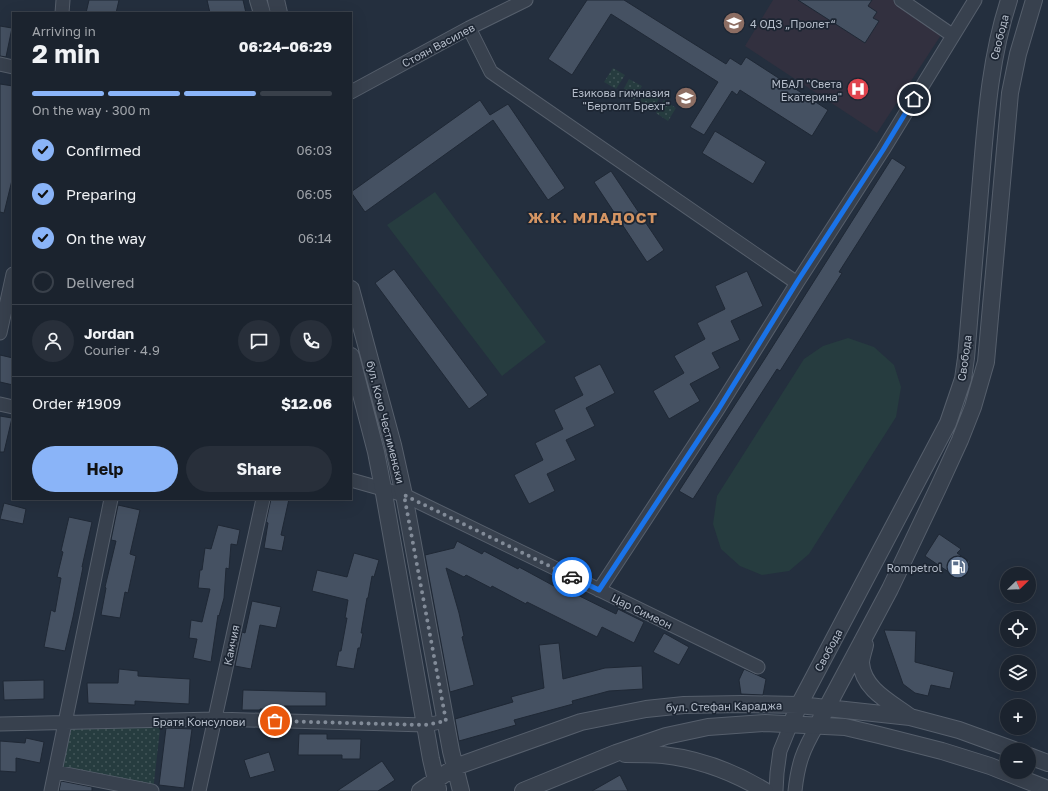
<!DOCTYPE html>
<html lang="en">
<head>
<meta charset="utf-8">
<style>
  :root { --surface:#1b232e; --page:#282f3a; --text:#f1f3f6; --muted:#a0a4aa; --line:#39404a; --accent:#8ab4f8 }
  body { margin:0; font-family:"Golos Text",sans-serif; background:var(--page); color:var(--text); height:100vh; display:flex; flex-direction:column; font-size:15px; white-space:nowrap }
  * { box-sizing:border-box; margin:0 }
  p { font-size:13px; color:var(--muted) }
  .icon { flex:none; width:22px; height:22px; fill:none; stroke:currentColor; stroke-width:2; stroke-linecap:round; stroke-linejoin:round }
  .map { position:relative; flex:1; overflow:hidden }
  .sheet { position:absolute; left:12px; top:12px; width:340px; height:488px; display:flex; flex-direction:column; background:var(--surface); border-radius:0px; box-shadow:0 4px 16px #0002,0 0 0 1px var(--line) }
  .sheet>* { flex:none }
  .needle { width:26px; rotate:67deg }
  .controls { position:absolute; left:1000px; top:567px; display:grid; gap:8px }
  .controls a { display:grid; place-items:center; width:36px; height:36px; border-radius:50%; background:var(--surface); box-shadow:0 4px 16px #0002,0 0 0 1px var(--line); font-size:20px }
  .pin { position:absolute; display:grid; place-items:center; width:34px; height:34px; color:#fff; margin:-17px; border:2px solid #fff; border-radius:50%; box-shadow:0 1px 4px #0007 }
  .courier { position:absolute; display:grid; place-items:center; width:40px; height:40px; margin:-20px; border:3px solid #1a73e8; border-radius:50%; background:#fff; color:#222; box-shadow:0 1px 5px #0007 }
  .overview em { font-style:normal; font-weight:700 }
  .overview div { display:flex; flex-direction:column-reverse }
  .overview { display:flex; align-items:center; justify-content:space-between; height:68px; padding:0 20px }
  h1 { font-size:26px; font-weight:700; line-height:30px }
  .bar { display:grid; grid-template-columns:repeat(4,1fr); gap:6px 4px; align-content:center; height:48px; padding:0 20px }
  .bar i { height:5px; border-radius:3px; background:var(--line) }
  .bar .current { background:var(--accent) }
  .bar p { grid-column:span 4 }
  .line { display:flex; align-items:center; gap:10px; padding:0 20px; border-top:1px solid var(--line) }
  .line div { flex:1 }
  .round { display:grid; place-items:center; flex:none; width:42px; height:42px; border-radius:21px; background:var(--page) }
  ol { padding:0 20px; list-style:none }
  li { display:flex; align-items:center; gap:12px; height:44px }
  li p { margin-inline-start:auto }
  li .icon { padding:4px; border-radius:50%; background:var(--accent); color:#111; stroke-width:4 }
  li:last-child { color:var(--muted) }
  li i { width:22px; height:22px; border:2px solid var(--line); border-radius:50% }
  .action { display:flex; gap:8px; margin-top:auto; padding:8px 20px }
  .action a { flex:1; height:46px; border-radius:24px; background:var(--accent); color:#111; font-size:16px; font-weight:700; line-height:46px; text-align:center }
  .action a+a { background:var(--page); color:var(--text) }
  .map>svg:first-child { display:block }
  .medical { fill:#32303f }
  .grass { fill:url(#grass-dots) }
  .green { fill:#263c3f }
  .building { fill:#455162; stroke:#1f2835 }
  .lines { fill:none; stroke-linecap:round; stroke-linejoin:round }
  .minor-casing { stroke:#565f6c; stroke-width:15 }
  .tertiary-casing { stroke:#565f6c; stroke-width:18 }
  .minor { stroke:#38414e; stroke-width:13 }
  .tertiary { stroke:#38414e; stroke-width:16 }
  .done { stroke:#828b98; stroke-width:4; stroke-dasharray:0 7.2 }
  .route { stroke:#1a73e8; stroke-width:5 }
  .labels { text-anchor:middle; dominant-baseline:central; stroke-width:3.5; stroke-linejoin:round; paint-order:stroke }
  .poi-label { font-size:11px; fill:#b4bcc9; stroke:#1d2633; text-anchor:end }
  .street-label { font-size:11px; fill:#b4bcc9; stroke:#1d2633 }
  .district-label { font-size:15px; font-weight:bold; letter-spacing:1px; fill:#d59563; stroke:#1d2633 }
</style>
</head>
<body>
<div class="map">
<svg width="1048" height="791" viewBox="0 0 1048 791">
  <defs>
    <pattern id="grass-dots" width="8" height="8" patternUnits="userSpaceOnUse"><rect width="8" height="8" fill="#263c3f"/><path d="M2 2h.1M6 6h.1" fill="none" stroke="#435659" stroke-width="1.8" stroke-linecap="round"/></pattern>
  </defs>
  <rect width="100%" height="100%" fill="#242f3e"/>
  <path class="medical" d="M 773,0 L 893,0 L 943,32 L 877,133 L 745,46 Z"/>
  <path class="grass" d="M 613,68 L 625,75 L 616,89 L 604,82 Z
    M 629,79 L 642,86 L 634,100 L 622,92 Z
    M 647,89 L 660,97 L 652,110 L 639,103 Z
    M 664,100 L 676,108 L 668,121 L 656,113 Z
    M 161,721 L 153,791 L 56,772 L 65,722 Z"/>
  <path class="green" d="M 435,192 L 546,342 L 502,376 L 387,225 Z
    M 848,338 L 874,347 L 894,365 L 901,387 L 896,417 L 809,554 L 789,571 L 762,575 L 740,566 L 721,549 L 713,524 L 717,496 L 804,359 L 823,346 Z"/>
  <path class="building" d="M 89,0 L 119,0 L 116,13 L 86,13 Z
    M 207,0 L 243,0 L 246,13 L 210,13 Z
    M 587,0 L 624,0 L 726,64 L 730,58 L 741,65 L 746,57 L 828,110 L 812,136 L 740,90 L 737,95 L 732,91 L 704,135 L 690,127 L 718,82 L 611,14 L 572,75 L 548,59 Z
    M 798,0 L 872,0 L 868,6 L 877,12 L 873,18 L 879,21 L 865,43 Z
    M 0,26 L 12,28 L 6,57 L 0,56 Z
    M 0,84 L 13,86 L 13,176 L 4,213 L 0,212 Z
    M 480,100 L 490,115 L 508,104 L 565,188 L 548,200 L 493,120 L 365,212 L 351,192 Z
    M 715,131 L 766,162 L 753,184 L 702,153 Z
    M 892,158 L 906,167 L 839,272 L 842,273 L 780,371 L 777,369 L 693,499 L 679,491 L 764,360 Z
    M 611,171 L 664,250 L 647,262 L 594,182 Z
    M 394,269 L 488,395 L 469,409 L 375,283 Z
    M 747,271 L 763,306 L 731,321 L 740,340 L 712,353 L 720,368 L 690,384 L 700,401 L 669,419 L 653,391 L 684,373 L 674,356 L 705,339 L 697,323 L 725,309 L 715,286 Z
    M 0,355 L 13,358 L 13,385 L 0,382 Z
    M 600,364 L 615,393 L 586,408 L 595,426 L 566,440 L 576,460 L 547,474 L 555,491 L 529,504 L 514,475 L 543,460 L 535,443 L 563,429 L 554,410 L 583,395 L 574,377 Z
    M 0,416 L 12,418 L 4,452 L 0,452 Z
    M 271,499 L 289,499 L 281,535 L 285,536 L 282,551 L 264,548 L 268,523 L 266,522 Z
    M 4,503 L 26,509 L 23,524 L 0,519 Z
    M 118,505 L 140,510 L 130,554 L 136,556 L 128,593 L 125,592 L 120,618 L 101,615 L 106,588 L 105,587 L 116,541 L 111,540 Z
    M 69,517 L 92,522 L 82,567 L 83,567 L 73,617 L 65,651 L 44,647 L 51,610 L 55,612 L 61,578 L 57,577 L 63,552 L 61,551 Z
    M 218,525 L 240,530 L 237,545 L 231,544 L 229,569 L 226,568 L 224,598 L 219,616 L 218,615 L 211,662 L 193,658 L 197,639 L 189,638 L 191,620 L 202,622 L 210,589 L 198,588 L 200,570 L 202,570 L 205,548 L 211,549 Z
    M 939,534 L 961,549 L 957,553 L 970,562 L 959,579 L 925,556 Z
    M 457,541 L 482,554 L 484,551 L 518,569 L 519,567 L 554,586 L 555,584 L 616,614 L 618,609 L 644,622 L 634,643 L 602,627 L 597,637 L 527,602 L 526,604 L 492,586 L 491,588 L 466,575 L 464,577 L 446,568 L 459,613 L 464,636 L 462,637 L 474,685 L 450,692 L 425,555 L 454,548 Z
    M 354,553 L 379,560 L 374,577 L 372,576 L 368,598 L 367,598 L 361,633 L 363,633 L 360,648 L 358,648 L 354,669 L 336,666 L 339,651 L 341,651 L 347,618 L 345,618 L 348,600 L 312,591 L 317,570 L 347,577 Z
    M 252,601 L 281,607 L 276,628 L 260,625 L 251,669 L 235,666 L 242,632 L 245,633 Z
    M 884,630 L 916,631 L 915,662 L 954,672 L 950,689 L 931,685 L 928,696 L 915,693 L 903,684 Z
    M 664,633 L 689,647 L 679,665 L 653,652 Z
    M 559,643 L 563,679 L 605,668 L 642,666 L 643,689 L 609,691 L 572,701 L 573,704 L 514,720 L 516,725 L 459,741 L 455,719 L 513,702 L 511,697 L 544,688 L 539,645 Z
    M 119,669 L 138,671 L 138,676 L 190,679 L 189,704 L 135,701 L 135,705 L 88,703 L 87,683 L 118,683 Z
    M 744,669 L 766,679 L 763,695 L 741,694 L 739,680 Z
    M 44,680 L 44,699 L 4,700 L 3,681 Z
    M 243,690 L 326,692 L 326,706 L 284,706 L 283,710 L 260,709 L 260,710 L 242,710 Z
    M 166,728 L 192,729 L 184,788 L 159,785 Z
    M 299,734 L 327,734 L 327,739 L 361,739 L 360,759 L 342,759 L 342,755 L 298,755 Z
    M 26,738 L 44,742 L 40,763 L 16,758 L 16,772 L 0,771 L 0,741 L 25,743 Z
    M 269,752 L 275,771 L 250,778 L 244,760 Z
    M 382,761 L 395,780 L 378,791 L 337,791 Z
    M 620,775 L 628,791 L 592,791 Z
    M 61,781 L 92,787 L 92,791 L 59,791 Z"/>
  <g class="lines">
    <g class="minor-casing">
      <path id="minor" d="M 901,0 L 952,35
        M 62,13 L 63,0
        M 469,28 L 491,72 L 797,283 L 718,409 L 599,590
        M 0,64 L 13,67
        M 351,92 L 469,28 L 526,0
        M 797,283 L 883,150 L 975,0
        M 0,333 L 13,274
        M 0,404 L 13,407
        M 351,480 L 404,495 L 758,667
        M 0,724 L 215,719 L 425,725 L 446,721
        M 56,772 L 152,791
        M 51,791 L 111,499
        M 199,791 L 263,499
        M 776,791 L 777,773 L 780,751 L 791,724
        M 795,791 C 798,763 803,750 817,726"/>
    </g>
    <g class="tertiary-casing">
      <path id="tertiary" d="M 258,0 L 262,13
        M 276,0 L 279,13
        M 351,289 L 393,445 L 404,495 L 451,751 L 461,791
        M 351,356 L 376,452 L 383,488 L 431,759 L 438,789
        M 865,645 C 864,650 861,658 861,663 C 863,689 890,702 909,716
        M 791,724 L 799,705 L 948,423 L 963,379 L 966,358 C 971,298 976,239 981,179 C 986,119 990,58 1009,0
        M 817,726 L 890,589 L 938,488 L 960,440 L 973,407 L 986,362 L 1010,93 L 1018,54 L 1034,0
        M 625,754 C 637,754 650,754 663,755 C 698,759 734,772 765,791
        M 1029,756 L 1048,763
        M 420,791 L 455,767 L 581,722 L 646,709 L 684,705 L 742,704 L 799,705 L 910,717 L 959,730 L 1014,750
        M 523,791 L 616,753 L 666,736 L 708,727 L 765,723 L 845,727 L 879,735 L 942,751 L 990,766 L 1048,789"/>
    </g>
    <use href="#minor" class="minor"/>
    <use href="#tertiary" class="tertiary"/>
  </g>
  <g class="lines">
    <path class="done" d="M 275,721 L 425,725 L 446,721 L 404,495 L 572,577"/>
    <path class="route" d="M 572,577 L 599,590 L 718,410 L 797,282 L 883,150 L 914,99"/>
  </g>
  <defs>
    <g id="school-disc" transform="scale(1.15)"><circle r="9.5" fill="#8d6e63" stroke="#1d2633"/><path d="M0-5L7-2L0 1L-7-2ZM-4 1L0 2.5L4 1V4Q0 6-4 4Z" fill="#fff"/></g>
    <g id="hospital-disc" transform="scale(1.15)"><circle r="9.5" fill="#e0444e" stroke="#1d2633"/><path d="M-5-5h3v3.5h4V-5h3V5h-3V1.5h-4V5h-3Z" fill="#fff"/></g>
    <g id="fuel-disc" transform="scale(1.15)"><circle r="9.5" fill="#5c6f8a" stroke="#1d2633"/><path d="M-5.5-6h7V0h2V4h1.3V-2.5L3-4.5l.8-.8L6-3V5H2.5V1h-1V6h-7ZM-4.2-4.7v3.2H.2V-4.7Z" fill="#fff"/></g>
  </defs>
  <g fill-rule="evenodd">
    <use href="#school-disc" x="734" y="23"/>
    <use href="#hospital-disc" x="858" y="89"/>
    <use href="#school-disc" x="686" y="98"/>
    <use href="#fuel-disc" x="958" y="567"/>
  </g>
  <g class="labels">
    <g class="poi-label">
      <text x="750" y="23" text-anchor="start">4 ОДЗ „Пролет“</text>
      <text x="842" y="83">МБАЛ "Света<tspan x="842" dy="13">Екатерина"</tspan></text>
      <text x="670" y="92">Езикова гимназия<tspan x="670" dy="13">"Бертолт Брехт"</tspan></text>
      <text x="942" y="567">Rompetrol</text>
    </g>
    <g class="street-label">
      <text transform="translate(999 37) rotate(-76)">Свобода</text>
      <text transform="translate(438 45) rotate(-28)">Стоян Василев</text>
      <text transform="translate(964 358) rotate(-82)">Свобода</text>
      <text transform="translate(386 422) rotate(76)">бул. Кочо Честименски</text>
      <text transform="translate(642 611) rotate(26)">Цар Симеон</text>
      <text transform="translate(231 645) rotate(-78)">Камчия</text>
      <text transform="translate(828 650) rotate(-62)">Свобода</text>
      <text transform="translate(724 706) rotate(-1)">бул. Стефан Караджа</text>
      <text x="199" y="721">Братя Консулови</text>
    </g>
    <g class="district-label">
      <text x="593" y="217">Ж.К. МЛАДОСТ</text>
    </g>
  </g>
</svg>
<div class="controls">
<a><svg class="needle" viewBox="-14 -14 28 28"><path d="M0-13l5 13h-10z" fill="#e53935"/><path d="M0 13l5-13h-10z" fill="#a0a4aa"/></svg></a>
<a><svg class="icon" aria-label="locate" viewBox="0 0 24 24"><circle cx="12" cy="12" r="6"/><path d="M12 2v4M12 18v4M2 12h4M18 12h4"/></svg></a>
<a><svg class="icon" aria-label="layers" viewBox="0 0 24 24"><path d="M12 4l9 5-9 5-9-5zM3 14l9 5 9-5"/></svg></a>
<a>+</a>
<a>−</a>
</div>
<div class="pin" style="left:275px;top:721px;background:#ea580c"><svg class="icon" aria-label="bag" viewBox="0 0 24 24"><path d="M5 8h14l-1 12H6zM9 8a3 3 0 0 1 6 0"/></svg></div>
<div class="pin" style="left:914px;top:99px;background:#1f2937"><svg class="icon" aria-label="home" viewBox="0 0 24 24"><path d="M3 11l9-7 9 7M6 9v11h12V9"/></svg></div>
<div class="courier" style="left:572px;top:577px"><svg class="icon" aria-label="car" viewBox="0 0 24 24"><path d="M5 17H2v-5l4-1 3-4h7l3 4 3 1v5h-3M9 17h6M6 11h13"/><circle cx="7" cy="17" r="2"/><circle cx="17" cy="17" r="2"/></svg></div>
<section class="sheet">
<div class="overview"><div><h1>2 min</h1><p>Arriving in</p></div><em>06:24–06:29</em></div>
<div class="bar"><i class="current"></i><i class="current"></i><i class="current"></i><i></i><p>On the way · 300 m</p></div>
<ol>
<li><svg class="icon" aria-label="check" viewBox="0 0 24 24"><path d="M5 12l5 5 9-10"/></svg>Confirmed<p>06:03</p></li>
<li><svg class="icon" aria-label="check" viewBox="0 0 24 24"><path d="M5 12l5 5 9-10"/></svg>Preparing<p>06:05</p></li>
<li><svg class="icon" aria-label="check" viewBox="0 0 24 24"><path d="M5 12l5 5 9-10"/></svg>On the way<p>06:14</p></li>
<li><i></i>Delivered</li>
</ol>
<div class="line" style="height:72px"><a class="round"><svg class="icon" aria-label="person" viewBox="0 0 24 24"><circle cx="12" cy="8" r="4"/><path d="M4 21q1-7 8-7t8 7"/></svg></a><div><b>Jordan</b><p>Courier · 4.9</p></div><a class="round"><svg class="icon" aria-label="chat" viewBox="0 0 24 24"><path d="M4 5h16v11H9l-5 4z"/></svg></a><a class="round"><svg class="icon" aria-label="phone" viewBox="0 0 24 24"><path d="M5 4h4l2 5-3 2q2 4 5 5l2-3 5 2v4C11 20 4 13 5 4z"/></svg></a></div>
<div class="line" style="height:52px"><div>Order #1909</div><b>$12.06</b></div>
<div class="action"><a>Help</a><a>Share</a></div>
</section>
</div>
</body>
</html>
